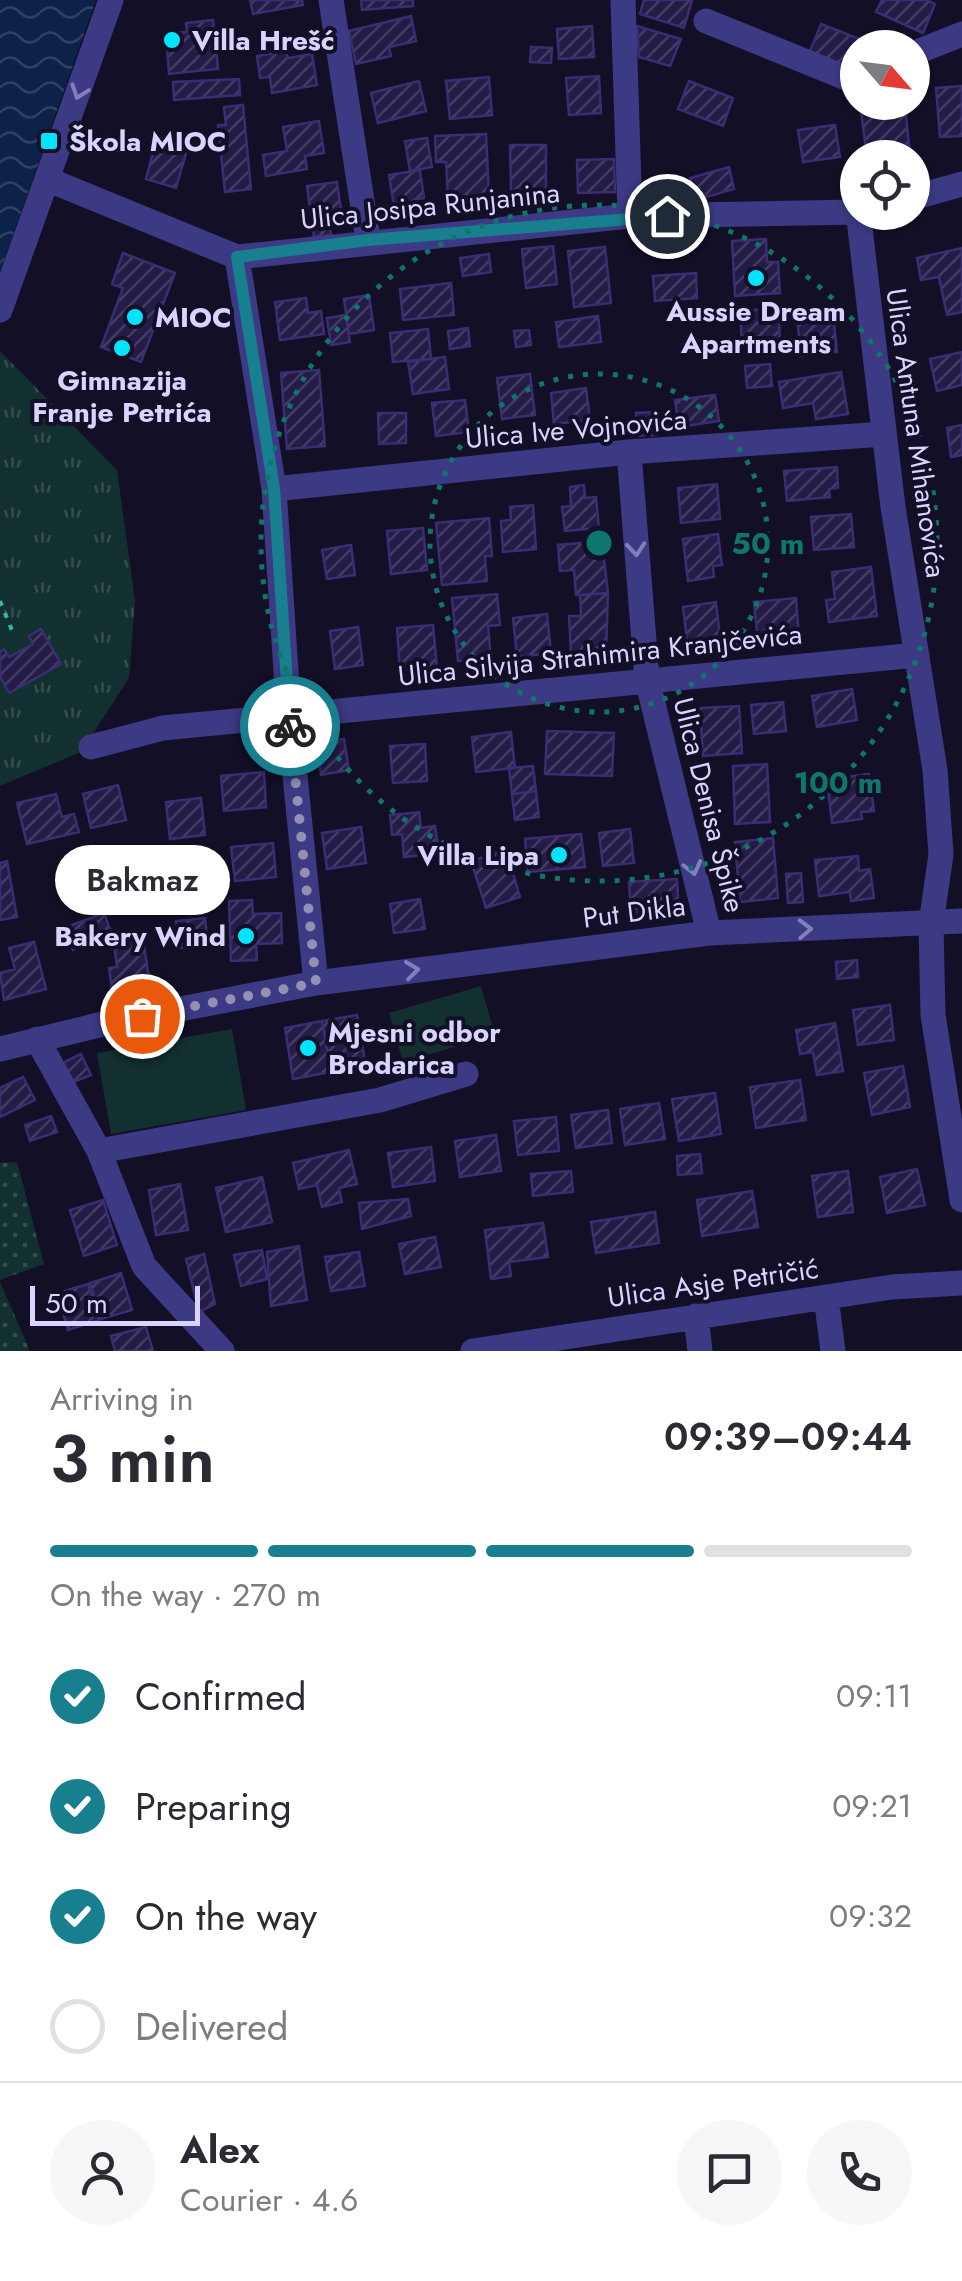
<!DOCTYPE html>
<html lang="en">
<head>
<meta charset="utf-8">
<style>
  :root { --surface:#fff; --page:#f7f7f7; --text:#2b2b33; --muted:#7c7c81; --line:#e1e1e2; --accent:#187f8f }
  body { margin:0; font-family:Jost,sans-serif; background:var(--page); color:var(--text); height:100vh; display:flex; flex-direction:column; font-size:38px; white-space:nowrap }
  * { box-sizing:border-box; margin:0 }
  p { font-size:32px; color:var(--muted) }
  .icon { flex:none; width:55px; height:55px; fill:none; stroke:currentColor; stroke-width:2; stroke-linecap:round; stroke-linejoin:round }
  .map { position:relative; height:1351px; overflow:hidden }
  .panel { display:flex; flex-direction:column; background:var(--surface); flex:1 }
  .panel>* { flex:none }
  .needle { width:65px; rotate:118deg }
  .controls { position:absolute; left:840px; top:30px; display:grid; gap:20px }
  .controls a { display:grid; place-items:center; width:90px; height:90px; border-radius:50%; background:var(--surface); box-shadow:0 2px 8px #0004; font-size:50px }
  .scale { position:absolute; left:30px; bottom:25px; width:170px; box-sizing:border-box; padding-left:10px; border:5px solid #d9d4ff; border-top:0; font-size:28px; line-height:35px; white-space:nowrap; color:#d9d4ff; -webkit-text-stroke:8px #130f26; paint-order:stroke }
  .pin { position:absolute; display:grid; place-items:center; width:85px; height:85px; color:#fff; margin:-42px; border:5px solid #fff; border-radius:50%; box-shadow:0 2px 10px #0007 }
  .courier { position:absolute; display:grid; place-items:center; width:100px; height:100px; margin:-50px; border:8px solid #187f8f; border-radius:50%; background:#fff; color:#222; box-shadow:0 2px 12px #0007 }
  .bubble { position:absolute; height:70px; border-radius:35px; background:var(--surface); box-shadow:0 2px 8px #0004; font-size:32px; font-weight:600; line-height:70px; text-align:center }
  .headline em { font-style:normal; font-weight:600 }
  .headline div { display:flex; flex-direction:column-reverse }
  .headline { display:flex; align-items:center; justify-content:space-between; height:170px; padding:0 50px }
  h1 { font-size:65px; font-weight:600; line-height:75px }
  .bar { display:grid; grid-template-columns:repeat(4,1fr); gap:15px 10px; align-content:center; height:120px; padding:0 50px }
  .bar i { height:12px; border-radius:8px; background:var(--line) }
  .bar .active { background:var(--accent) }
  .bar p { grid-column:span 4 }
  .line { display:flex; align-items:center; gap:25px; padding:0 50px; border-top:2px solid var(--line) }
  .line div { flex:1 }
  .round { display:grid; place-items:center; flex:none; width:105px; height:105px; border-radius:52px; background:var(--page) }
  ol { padding:0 50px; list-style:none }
  li { display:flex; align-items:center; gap:30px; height:110px }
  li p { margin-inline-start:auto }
  li .icon { padding:10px; border-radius:50%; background:var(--accent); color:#fff; stroke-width:4 }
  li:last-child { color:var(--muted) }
  li i { width:55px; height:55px; border:5px solid var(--line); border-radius:50% }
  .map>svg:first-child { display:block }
  .grass { fill:#12302f }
  .park { fill:url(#park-tufts) }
  .garden { fill:url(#garden-dots) }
  .water { fill:url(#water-waves) }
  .building { fill:url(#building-hatch); stroke:#3b2d73; stroke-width:2.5 }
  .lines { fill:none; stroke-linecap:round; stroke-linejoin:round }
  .path { stroke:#2fb8b0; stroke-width:4; stroke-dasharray:5 8; stroke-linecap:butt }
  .minor { stroke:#3d3a85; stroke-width:25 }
  .oneway { stroke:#837fbc }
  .done { stroke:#948fb3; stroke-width:10; stroke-dasharray:0 18 }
  .route { stroke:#187f8f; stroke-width:12 }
  .ring { fill:none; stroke:#0f766e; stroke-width:5; stroke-dasharray:5 10 }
  .poi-dot { fill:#00e5ff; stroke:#130f26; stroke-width:4 }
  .labels { text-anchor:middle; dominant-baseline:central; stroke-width:8; stroke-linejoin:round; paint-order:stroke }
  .poi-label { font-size:28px; font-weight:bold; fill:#d9d4ff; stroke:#130f26; text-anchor:start }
  .street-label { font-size:28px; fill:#d9d4ff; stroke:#130f26 }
  .centre { fill:#0f766e; stroke:#130f26; stroke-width:5 }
  .ring-label { font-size:30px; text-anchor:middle; font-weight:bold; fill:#0f766e; stroke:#130f26; stroke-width:8; stroke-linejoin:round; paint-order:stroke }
</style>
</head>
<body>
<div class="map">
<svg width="962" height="1351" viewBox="0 0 962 1351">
  <defs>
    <pattern id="park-tufts" width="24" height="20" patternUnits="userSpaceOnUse" patternTransform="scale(2.5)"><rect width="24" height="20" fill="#12302f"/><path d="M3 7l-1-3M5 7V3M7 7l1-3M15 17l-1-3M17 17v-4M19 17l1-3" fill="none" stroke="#344d4e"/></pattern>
    <pattern id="garden-dots" width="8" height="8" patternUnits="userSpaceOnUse" patternTransform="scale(2.5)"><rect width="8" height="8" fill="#12302f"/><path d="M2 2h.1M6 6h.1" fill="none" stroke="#344d4e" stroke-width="1.8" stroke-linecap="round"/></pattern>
    <pattern id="water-waves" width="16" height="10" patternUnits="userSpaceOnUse" patternTransform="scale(2.5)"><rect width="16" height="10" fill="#0c2248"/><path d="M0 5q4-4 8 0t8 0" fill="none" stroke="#2f4163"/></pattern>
    <pattern id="building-hatch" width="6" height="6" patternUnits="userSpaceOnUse" patternTransform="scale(2.5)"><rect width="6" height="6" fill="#241b47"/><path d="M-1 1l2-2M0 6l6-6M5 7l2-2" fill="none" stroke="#433b63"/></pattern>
  </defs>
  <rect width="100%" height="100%" fill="#130f26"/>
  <path class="grass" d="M 481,986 L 495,1035 L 403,1062 L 389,1013 Z
    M 232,1029 L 246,1110 L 111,1134 L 97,1053 Z"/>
  <path class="park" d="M 0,351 L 117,470 L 135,601 L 129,678 L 81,752 L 0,786 Z"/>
  <path class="garden" d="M 17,1162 L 44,1264 L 0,1280 L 0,1163 Z
    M 0,1282 L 30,1351 L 0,1351 Z"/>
  <path class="water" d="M 0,0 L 96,0 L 0,272 Z"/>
  <path class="building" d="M 250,0 L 302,0 L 303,5 L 253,14 Z
    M 361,0 L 413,0 L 413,6 L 362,10 Z
    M 644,0 L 692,0 L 684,28 L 640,14 Z
    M 882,0 L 927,0 L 935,4 L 923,33 L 876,12 Z
    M 411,16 L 416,41 L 389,47 L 391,56 L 356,64 L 349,31 Z
    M 213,20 L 218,69 L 169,74 L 166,33 L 187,32 L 186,23 Z
    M 821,24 L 862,40 L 850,72 L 808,56 Z
    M 592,26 L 594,57 L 559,59 L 557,29 Z
    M 637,26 L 681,39 L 670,66 L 639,57 Z
    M 531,47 L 552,48 L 551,63 L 530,62 Z
    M 286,51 L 288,58 L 312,54 L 317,85 L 272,93 L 270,77 L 260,78 L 257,56 Z
    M 599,76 L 601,113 L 569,115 L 566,78 Z
    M 489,77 L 492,115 L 450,119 L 446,81 Z
    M 239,79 L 240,95 L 174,100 L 173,82 Z
    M 419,81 L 426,111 L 378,123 L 371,93 Z
    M 689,81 L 733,98 L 723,126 L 678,109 Z
    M 962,86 L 962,136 L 940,137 L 936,88 Z
    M 243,105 L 251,189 L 225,192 L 218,125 L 226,125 L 224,107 Z
    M 905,105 L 910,154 L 867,158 L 861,111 Z
    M 319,121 L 324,153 L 305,156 L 307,169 L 266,176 L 263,155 L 287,151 L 283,127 Z
    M 835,125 L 840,157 L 803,162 L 798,130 Z
    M 486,134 L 489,195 L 448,197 L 446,162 L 436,162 L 435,136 Z
    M 427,138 L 432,167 L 410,171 L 405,141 Z
    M 156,141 L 187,150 L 176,188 L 146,179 Z
    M 510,145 L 546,145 L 546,192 L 511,192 Z
    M 614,159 L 615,192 L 578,193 L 577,160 Z
    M 729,167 L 734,189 L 696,200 L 690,178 Z
    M 420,170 L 424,198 L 413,200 L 415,217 L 396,219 L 389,175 Z
    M 337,182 L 342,217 L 328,219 L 331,235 L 314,237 L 307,186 Z
    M 766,239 L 767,262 L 778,262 L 780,293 L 735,296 L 732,241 Z
    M 553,246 L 557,284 L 526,288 L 522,249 Z
    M 605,247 L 611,303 L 574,307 L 568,251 Z
    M 962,248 L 962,312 L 947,315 L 939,277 L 921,280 L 917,258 Z
    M 123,253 L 175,273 L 141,362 L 101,347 L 123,288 L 112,284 Z
    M 489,254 L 491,272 L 463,276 L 460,258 Z
    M 696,273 L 697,298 L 655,301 L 653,276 Z
    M 451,283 L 454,315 L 403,320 L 400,289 Z
    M 369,295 L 374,330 L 349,334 L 344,299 Z
    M 306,298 L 308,313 L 321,311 L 324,334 L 280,340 L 275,302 Z
    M 766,309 L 767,317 L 779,317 L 780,341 L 742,344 L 740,311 Z
    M 833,314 L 837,352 L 801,356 L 797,318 Z
    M 346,315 L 350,342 L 331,345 L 327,318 Z
    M 598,316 L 601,342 L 559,347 L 556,322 Z
    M 468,328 L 470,346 L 450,349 L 448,331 Z
    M 428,329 L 431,359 L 393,362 L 390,333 Z
    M 529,330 L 531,345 L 516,347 L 514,331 Z
    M 962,352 L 962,385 L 937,391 L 930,359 Z
    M 445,357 L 449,389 L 413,394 L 408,362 Z
    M 770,364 L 772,386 L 747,388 L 745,366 Z
    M 319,370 L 325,446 L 287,449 L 281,373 Z
    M 841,372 L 848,414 L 816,419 L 813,403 L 783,408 L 779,382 Z
    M 530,374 L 535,415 L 502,419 L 497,378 Z
    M 586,388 L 590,420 L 554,424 L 551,393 Z
    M 715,395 L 719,421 L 679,427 L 675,400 Z
    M 465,400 L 469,432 L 436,436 L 432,403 Z
    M 655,412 L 656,435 L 637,436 L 636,413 Z
    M 378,413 L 406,413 L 406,443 L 379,444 Z
    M 962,425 L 962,455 L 951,457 L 947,428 Z
    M 837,467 L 838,488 L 829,489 L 830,497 L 787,501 L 784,471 Z
    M 717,484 L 720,519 L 681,523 L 678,488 Z
    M 584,485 L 585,498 L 596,497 L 599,528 L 565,531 L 562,507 L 571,506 L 570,487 Z
    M 533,505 L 536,549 L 503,552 L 501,521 L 511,520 L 510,507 Z
    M 851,514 L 854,547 L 814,550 L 811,517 Z
    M 489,518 L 492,556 L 485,556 L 487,581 L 442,585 L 436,523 Z
    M 423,528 L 427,570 L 391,574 L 387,531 Z
    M 718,534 L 722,565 L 713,566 L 714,577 L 688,581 L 683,539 Z
    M 602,541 L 608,593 L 576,595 L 574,570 L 560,571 L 558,545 Z
    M 351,545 L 355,575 L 327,579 L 322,550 Z
    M 871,567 L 877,616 L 829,622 L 826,600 L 835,599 L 832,572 Z
    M 608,593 L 606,653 L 571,655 L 569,616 L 581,616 L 580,595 Z
    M 497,594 L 500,625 L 488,626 L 491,659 L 458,661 L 452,598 Z
    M 796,598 L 799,638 L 758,642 L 754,602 Z
    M 716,602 L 720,637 L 687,641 L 683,607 Z
    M 547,614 L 551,653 L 517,657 L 513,618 Z
    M 433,625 L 437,668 L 400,671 L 397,628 Z
    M 358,627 L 363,665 L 335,669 L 330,631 Z
    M 41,629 L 61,664 L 9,693 L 0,676 L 0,652 L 4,649 L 9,657 L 33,644 L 29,636 Z
    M 852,689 L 857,720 L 817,727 L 812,696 Z
    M 783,702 L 786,731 L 754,734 L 751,705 Z
    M 739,706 L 742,753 L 703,756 L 700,708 Z
    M 547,731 L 614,733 L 612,776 L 545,774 Z
    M 511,732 L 515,768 L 476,772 L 472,737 Z
    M 344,739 L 349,770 L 321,775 L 317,743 Z
    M 425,744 L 427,781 L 393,783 L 390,746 Z
    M 767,764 L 770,822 L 735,824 L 733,766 Z
    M 533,766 L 536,791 L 512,794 L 509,768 Z
    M 264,772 L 266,807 L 224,811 L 221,776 Z
    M 869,774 L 874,811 L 861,812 L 862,819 L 832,823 L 827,780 Z
    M 118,785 L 126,820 L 91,828 L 83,794 Z
    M 536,791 L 539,817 L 515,820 L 512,794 Z
    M 56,794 L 62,817 L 74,814 L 79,832 L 27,844 L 17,803 Z
    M 201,798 L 205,835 L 170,839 L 166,802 Z
    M 419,812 L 421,828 L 435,826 L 439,853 L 404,857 L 402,834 L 392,835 L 390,815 Z
    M 361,827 L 366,863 L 327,869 L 322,833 Z
    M 630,829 L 634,863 L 603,866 L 599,833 Z
    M 581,834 L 585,867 L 528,872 L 525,839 Z
    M 773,838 L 778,898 L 740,902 L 735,842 Z
    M 273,843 L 276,877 L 235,881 L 231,847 Z
    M 506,850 L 520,897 L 486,908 L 471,861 Z
    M 858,856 L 859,871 L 870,869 L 874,898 L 851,901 L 850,892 L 819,896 L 815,860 Z
    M 7,861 L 17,917 L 0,920 L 0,863 Z
    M 801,873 L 803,902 L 788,903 L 786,874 Z
    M 677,879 L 679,913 L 631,916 L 629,882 Z
    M 420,899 L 425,929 L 394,933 L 390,904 Z
    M 252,900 L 253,914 L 281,913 L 282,943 L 256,944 L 257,960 L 231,961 L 229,901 Z
    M 104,913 L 112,935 L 73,950 L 64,928 Z
    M 205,918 L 208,945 L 179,948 L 176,921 Z
    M 143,939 L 150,985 L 112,990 L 109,968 L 117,967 L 114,943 Z
    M 34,942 L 46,989 L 4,1000 L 0,973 L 15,969 L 9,948 Z
    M 857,960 L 858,977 L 837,979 L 836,962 Z
    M 890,1005 L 894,1040 L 858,1045 L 853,1010 Z
    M 357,1015 L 366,1067 L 331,1072 L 322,1021 Z
    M 322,1021 L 331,1072 L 293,1079 L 285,1028 Z
    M 835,1023 L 843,1071 L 817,1075 L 813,1052 L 800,1054 L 796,1030 Z
    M 81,1054 L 91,1075 L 71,1083 L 62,1063 Z
    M 903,1066 L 910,1107 L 872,1115 L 864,1073 Z
    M 23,1077 L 35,1100 L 0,1117 L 0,1088 Z
    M 800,1080 L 806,1120 L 756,1128 L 750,1087 Z
    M 715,1093 L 721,1134 L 679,1141 L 672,1099 Z
    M 659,1103 L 665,1139 L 625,1145 L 620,1109 Z
    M 608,1110 L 612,1143 L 576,1148 L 571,1115 Z
    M 51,1116 L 57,1132 L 30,1141 L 25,1125 Z
    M 556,1117 L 559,1151 L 518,1155 L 514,1121 Z
    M 496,1135 L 501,1171 L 460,1177 L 455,1141 Z
    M 431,1147 L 435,1181 L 393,1187 L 388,1153 Z
    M 349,1150 L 357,1184 L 339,1188 L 342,1202 L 322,1207 L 317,1185 L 299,1189 L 293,1163 Z
    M 700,1154 L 702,1173 L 678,1175 L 677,1156 Z
    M 917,1169 L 925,1205 L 887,1213 L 880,1177 Z
    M 571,1171 L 573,1192 L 533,1196 L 531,1174 Z
    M 848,1171 L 853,1212 L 818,1217 L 812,1176 Z
    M 262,1177 L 272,1222 L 226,1232 L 216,1188 Z
    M 180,1184 L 188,1230 L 156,1235 L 149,1190 Z
    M 752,1191 L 758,1227 L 702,1236 L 697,1200 Z
    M 408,1199 L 411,1216 L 362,1229 L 359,1203 Z
    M 103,1200 L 117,1245 L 84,1256 L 70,1210 Z
    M 655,1212 L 659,1243 L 596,1253 L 591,1222 Z
    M 543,1223 L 548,1257 L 509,1262 L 511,1276 L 491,1279 L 485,1230 Z
    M 435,1237 L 441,1267 L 405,1274 L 399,1244 Z
    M 299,1246 L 307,1300 L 271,1306 L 267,1252 Z
    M 262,1250 L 267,1279 L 241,1286 L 234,1255 Z
    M 359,1252 L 365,1286 L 331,1291 L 325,1257 Z
    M 204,1254 L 215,1304 L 199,1312 L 186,1259 Z
    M 121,1273 L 132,1310 L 101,1319 L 90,1283 Z
    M 88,1284 L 99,1320 L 68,1330 L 57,1293 Z
    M 146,1327 L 153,1351 L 115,1351 L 111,1336 Z"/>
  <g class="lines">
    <path class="path" d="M 0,601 L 13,633"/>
    <path class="minor" d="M 331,0 L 368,240
      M 623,0 L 630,216
      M 706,21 L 851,80 L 858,77
      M 912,54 L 962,34
      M 49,180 L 237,257 L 274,489 L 289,717 L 316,983
      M 912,198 L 962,184
      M 858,211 L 893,507 L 935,770 L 941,854 L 931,924 L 933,1015 L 962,1200
      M 237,257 L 630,216 L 856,212
      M 0,310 L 111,0
      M 629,452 L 647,679 L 709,933
      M 274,489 L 629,452 L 884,434
      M 91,747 L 163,728 L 917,655
      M 37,1039 L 99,1151 L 144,1266 L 222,1351
      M 0,1049 L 107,1023 L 316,983 L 709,933 L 962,921
      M 99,1151 L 380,1100 L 466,1074
      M 826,1297 L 833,1351
      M 696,1316 L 700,1351
      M 473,1351 L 892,1287 L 962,1283"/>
  </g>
  <defs><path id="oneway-chevron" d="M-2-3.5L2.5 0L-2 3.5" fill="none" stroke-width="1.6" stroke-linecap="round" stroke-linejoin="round" transform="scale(2.5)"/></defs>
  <g class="oneway">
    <use href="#oneway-chevron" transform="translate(79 92) rotate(109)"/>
    <use href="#oneway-chevron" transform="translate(636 549) rotate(85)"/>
    <use href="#oneway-chevron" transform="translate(693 868) rotate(76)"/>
    <use href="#oneway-chevron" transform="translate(805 929) rotate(-2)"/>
    <use href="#oneway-chevron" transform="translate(412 970) rotate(-7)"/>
  </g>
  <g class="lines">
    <path class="done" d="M 142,1016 L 316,983 L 290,726"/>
    <path class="route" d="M 290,726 L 274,489 L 237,257 L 368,240 L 667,216"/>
  </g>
  <g class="ring">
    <circle cx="599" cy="543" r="169"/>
    <circle cx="599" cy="543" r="338"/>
  </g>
  <g class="poi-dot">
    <circle cx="172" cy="40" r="10"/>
    <rect x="39" y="131" width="20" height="20" rx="5"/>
    <circle cx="756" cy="278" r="10"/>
    <circle cx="135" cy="317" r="10"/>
    <circle cx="122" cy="348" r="10"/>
    <circle cx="559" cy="855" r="10"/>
    <circle cx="246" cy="936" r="10"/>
    <circle cx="308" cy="1048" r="10"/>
  </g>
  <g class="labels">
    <g class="poi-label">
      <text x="192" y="40">Villa Hrešć</text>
      <text x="69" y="141">Škola MIOC</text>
      <text x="756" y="311" text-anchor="middle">Aussie Dream<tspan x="756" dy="32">Apartments</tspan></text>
      <text x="155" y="317">MIOC</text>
      <text x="122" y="380" text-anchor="middle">Gimnazija<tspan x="122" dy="32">Franje Petrića</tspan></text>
      <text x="539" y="855" text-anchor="end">Villa Lipa</text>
      <text x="226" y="936" text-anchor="end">Bakery Wind</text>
      <text x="328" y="1032">Mjesni odbor<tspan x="328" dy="32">Brodarica</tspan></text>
    </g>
    <g class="street-label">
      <text transform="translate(430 206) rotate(-6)">Ulica Josipa Runjanina</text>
      <text transform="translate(576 429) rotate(-5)">Ulica Ive Vojnovića</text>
      <text transform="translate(916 433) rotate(82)">Ulica Antuna Mihanovića</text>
      <text transform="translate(600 655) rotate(-6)">Ulica Silvija Strahimira Kranjčevića</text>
      <text transform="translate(709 805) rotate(76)">Ulica Denisa Špike</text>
      <text transform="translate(634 912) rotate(-7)">Put Dikla</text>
      <text transform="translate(713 1283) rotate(-8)">Ulica Asje Petričić</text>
    </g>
  </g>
  <circle cx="599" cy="543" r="15" class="centre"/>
  <g class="ring-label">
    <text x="768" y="554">50 m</text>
    <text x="838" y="793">100 m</text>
  </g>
</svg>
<div class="controls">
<a><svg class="needle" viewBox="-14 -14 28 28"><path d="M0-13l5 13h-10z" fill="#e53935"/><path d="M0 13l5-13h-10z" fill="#7c7c81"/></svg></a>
<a><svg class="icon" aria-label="locate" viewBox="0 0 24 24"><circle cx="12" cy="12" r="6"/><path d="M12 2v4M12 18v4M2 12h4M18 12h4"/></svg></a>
</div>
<div class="scale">50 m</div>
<div class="pin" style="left:142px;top:1016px;background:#ea580c"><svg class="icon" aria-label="bag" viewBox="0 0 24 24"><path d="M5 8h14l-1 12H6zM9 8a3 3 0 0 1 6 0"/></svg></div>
<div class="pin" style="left:667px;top:216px;background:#1f2937"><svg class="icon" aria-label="home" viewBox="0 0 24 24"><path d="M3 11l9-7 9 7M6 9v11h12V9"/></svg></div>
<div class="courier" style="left:290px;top:726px"><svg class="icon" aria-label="bike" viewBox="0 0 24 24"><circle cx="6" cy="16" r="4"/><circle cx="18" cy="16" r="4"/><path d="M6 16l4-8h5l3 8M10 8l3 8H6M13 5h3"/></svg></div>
<div class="bubble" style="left:55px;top:845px;width:175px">Bakmaz</div>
</div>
<section class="panel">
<div class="headline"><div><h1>3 min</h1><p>Arriving in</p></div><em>09:39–09:44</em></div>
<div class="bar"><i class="active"></i><i class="active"></i><i class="active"></i><i></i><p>On the way · 270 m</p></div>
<ol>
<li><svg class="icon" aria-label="check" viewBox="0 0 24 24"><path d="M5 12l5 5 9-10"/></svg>Confirmed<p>09:11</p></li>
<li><svg class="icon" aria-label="check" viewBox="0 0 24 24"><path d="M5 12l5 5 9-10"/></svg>Preparing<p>09:21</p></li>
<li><svg class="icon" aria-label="check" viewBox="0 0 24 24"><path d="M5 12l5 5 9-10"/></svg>On the way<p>09:32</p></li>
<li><i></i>Delivered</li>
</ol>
<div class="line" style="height:180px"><a class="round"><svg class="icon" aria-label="person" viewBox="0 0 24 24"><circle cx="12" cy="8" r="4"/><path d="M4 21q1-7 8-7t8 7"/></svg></a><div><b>Alex</b><p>Courier · 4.6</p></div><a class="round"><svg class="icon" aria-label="chat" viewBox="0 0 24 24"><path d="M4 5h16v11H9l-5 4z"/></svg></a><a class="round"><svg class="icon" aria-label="phone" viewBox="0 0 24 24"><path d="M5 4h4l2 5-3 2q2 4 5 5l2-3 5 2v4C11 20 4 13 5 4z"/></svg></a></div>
</section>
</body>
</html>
